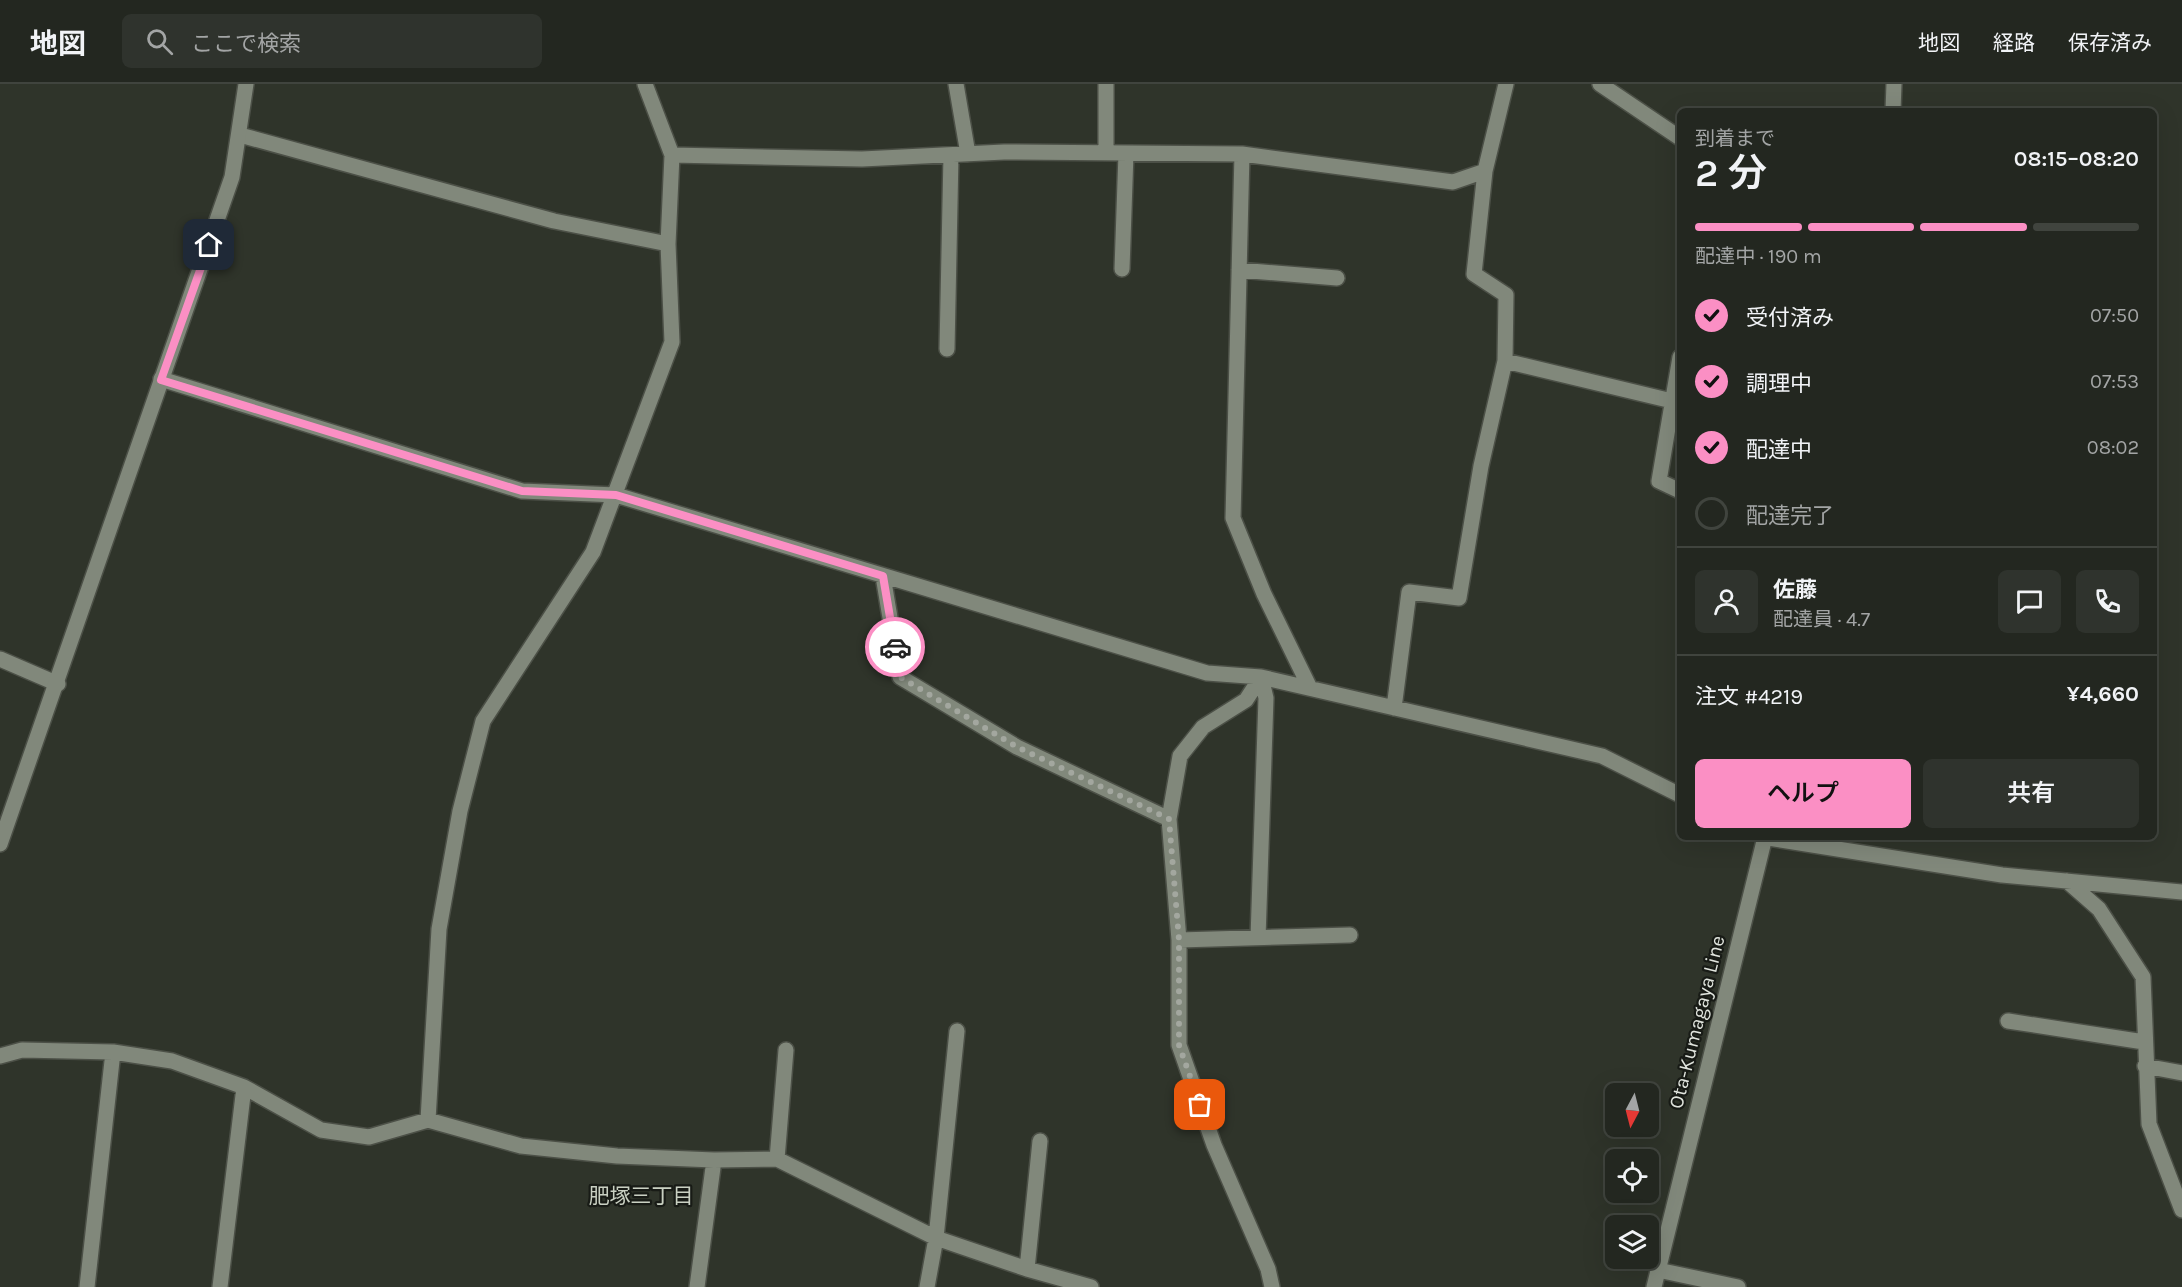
<!DOCTYPE html>
<html lang="ja">
<head>
<meta charset="utf-8">
<style>
  :root { --surface:#232720; --page:#2f332d; --text:#f1f3f6; --muted:#a3a5a5; --line:#40443e; --accent:#fb8fc4 }
  body { margin:0; font-family:Karla,"Noto Sans JP",sans-serif; background:var(--page); color:var(--text); height:100vh; display:flex; flex-direction:column; font-size:22px; white-space:nowrap }
  * { box-sizing:border-box; margin:0 }
  p { font-size:20px; color:var(--muted) }
  .icon { flex:none; width:33px; height:33px; fill:none; stroke:currentColor; stroke-width:2; stroke-linecap:round; stroke-linejoin:round }
  .map { position:relative; flex:1; overflow:hidden }
  .sheet { position:absolute; left:1677px; top:24px; width:480px; height:732px; display:flex; flex-direction:column; background:var(--surface); border-radius:9px; box-shadow:0 6px 24px #0002,0 0 0 2px var(--line) }
  .sheet>* { flex:none }
  .needle { width:39px; rotate:187deg }
  .controls { position:absolute; left:1605px; top:999px; display:grid; gap:12px }
  .controls a { display:grid; place-items:center; width:54px; height:54px; border-radius:9px; background:var(--surface); box-shadow:0 6px 24px #0002,0 0 0 2px var(--line); font-size:30px }
  .pin { position:absolute; display:grid; place-items:center; width:51px; height:51px; color:#fff; margin:-26px; border-radius:12px; box-shadow:0 3px 9px #0006 }
  .courier { position:absolute; display:grid; place-items:center; width:60px; height:60px; margin:-30px; border:4px solid #fb8fc4; border-radius:50%; background:#fff; color:#222; box-shadow:0 2px 8px #0007 }
  .headline em { font-style:normal; font-weight:600 }
  .headline div { display:flex; flex-direction:column-reverse }
  .headline { display:flex; align-items:center; justify-content:space-between; height:102px; padding:0 18px }
  h1 { font-size:39px; font-weight:600; line-height:45px }
  .bar { display:grid; grid-template-columns:repeat(4,1fr); gap:9px 6px; align-content:center; height:72px; padding:0 18px }
  .bar i { height:8px; border-radius:4px; background:var(--line) }
  .bar .current { background:var(--accent) }
  .bar p { grid-column:span 4 }
  .line { display:flex; align-items:center; gap:15px; padding:0 18px; border-top:2px solid var(--line) }
  .line div { flex:1 }
  .round { display:grid; place-items:center; flex:none; width:63px; height:63px; border-radius:9px; background:var(--page) }
  ol { padding:0 18px; list-style:none }
  li { display:flex; align-items:center; gap:18px; height:66px }
  li p { margin-inline-start:auto }
  li .icon { padding:6px; border-radius:50%; background:var(--accent); color:#111; stroke-width:4 }
  li:last-child { color:var(--muted) }
  li i { width:33px; height:33px; border:3px solid var(--line); border-radius:50% }
  .primary-button { display:flex; gap:12px; margin-top:auto; padding:12px 18px }
  .primary-button a { flex:1; height:69px; border-radius:9px; background:var(--accent); color:#111; font-size:24px; font-weight:600; line-height:69px; text-align:center }
  .primary-button a+a { background:var(--page); color:var(--text) }
  header { display:flex; align-items:center; gap:36px; box-sizing:border-box; height:84px; padding:0 30px; background:var(--surface); border-bottom:2px solid var(--line) }
  header strong { font-size:28px }
  nav { display:flex; gap:33px; margin-inline-start:auto; font-size:21px }
  .search { width:420px; height:54px; background:var(--page); display:flex; align-items:center; gap:15px; box-sizing:border-box; padding:0 21px; border-radius:9px; color:var(--muted); font-size:22px }
  .map>svg:first-child { display:block }
  .lines { fill:none; stroke-linecap:round; stroke-linejoin:round }
  .minor-casing { stroke:#4c5047; stroke-width:18 }
  .tertiary-casing { stroke:#4c5047; stroke-width:18 }
  .secondary-casing { stroke:#4c5047; stroke-width:18 }
  .minor { stroke:#81887b; stroke-width:15 }
  .tertiary { stroke:#81887b; stroke-width:15 }
  .secondary { stroke:#81887b; stroke-width:15 }
  .done { stroke:#a3a79f; stroke-width:6; stroke-dasharray:0 10.8 }
  .route { stroke:#fb8fc4; stroke-width:8 }
  .labels { text-anchor:middle; dominant-baseline:central; stroke-width:4.5; stroke-linejoin:round; paint-order:stroke }
  .street-label { font-size:20px; fill:#e1e5de; stroke:#181b16 }
  .neighbourhood-label { font-size:21px; fill:#c9d0c2; stroke:#181b16 }
</style>
</head>
<body>
<header>
<strong>地図</strong>
<div class="search"><svg class="icon" aria-label="search" viewBox="0 0 24 24"><circle cx="10" cy="10" r="6"/><path d="M15 15l6 6"/></svg>ここで検索</div>
<nav><a>地図</a><a>経路</a><a>保存済み</a></nav>
</header>
<div class="map">
<svg width="2182" height="1203" viewBox="0 0 2182 1203">
  <rect width="100%" height="100%" fill="#2f342a"/>
  <g class="lines">
    <g class="minor-casing">
      <path id="minor" d="M 956,0 L 968,70
        M 1106,0 L 1106,69
        M 1600,0 L 1680,54
        M 240,51 L 554,137 L 668,160
        M 1242,70 L 1233,434 L 1264,510 L 1310,604
        M 672,71 L 862,75 L 1004,68 L 1242,70 L 1453,98 L 1485,87 L 1506,0
        M 1122,185 L 1126,69
        M 1239,186 L 1337,194
        M 947,265 L 951,71
        M 1680,273 L 1659,397 L 1680,407
        M 1505,277 L 1672,317
        M 161,295 L 522,407 L 616,411 L 1207,589 L 1261,593 L 1602,672 L 1680,711
        M 883,492 L 900,593 L 1017,663 L 1169,735
        M 0,575 L 58,600
        M 1261,593 L 1246,616 L 1203,643 L 1180,672 L 1169,735 L 1179,856 L 1179,961 L 1214,1061 L 1268,1185 L 1272,1203
        M 1394,624 L 1409,508 L 1459,514 L 1481,382 L 1505,277 L 1506,211 L 1474,190 L 1485,87
        M 1762,753 L 2002,791 L 2182,808
        M 2067,797 L 2099,825 L 2143,893 L 2149,1040 L 2182,1126
        M 1258,854 L 1266,614 L 1261,593
        M 1179,856 L 1350,851
        M 2008,937 L 2144,958
        M 0,972 L 22,966 L 113,968 L 172,977 L 244,1003 L 321,1046 L 369,1053 L 428,1036 L 521,1062 L 617,1072 L 714,1076 L 777,1075 L 936,1154 L 1027,1185 L 1091,1203
        M 2145,982 L 2182,989
        M 428,1036 L 439,845 L 460,727 L 483,637 L 593,468 L 672,258 L 668,160 L 672,71 L 645,0
        M 777,1075 L 786,966
        M 1027,1185 L 1040,1057
        M 1658,1186 L 1738,1203
        M 87,1203 L 113,968
        M 220,1203 L 244,1003
        M 697,1203 L 714,1076
        M 927,1203 L 936,1154 L 957,947"/>
    </g>
    <g class="tertiary-casing">
      <path id="tertiary" d="M 0,760 L 232,93 L 246,0"/>
    </g>
    <g class="secondary-casing">
      <path id="secondary" d="M 1893,27 L 1894,0
        M 1654,1203 L 1765,753"/>
    </g>
    <use href="#minor" class="minor"/>
    <use href="#tertiary" class="tertiary"/>
    <use href="#secondary" class="secondary"/>
  </g>
  <g class="lines">
    <path class="done" d="M 895,563 L 900,593 L 1017,663 L 1169,735 L 1179,856 L 1179,961 L 1200,1021"/>
    <path class="route" d="M 209,161 L 161,296 L 522,407 L 616,411 L 883,492 L 895,563"/>
  </g>
  <g class="labels">
    <g class="street-label">
      <text transform="translate(1697 938) rotate(-76)">Ota-Kumagaya Line</text>
    </g>
    <g class="neighbourhood-label">
      <text x="641" y="1112">肥塚三丁目</text>
    </g>
  </g>
</svg>
<div class="controls">
<a><svg class="needle" viewBox="-14 -14 28 28"><path d="M0-13l5 13h-10z" fill="#e53935"/><path d="M0 13l5-13h-10z" fill="#a3a5a5"/></svg></a>
<a><svg class="icon" aria-label="locate" viewBox="0 0 24 24"><circle cx="12" cy="12" r="6"/><path d="M12 2v4M12 18v4M2 12h4M18 12h4"/></svg></a>
<a><svg class="icon" aria-label="layers" viewBox="0 0 24 24"><path d="M12 4l9 5-9 5-9-5zM3 14l9 5 9-5"/></svg></a>
</div>
<div class="pin" style="left:1200px;top:1021px;background:#ea580c"><svg class="icon" aria-label="bag" viewBox="0 0 24 24"><path d="M5 8h14l-1 12H6zM9 8a3 3 0 0 1 6 0"/></svg></div>
<div class="pin" style="left:209px;top:161px;background:#1f2937"><svg class="icon" aria-label="home" viewBox="0 0 24 24"><path d="M3 11l9-7 9 7M6 9v11h12V9"/></svg></div>
<div class="courier" style="left:895px;top:563px"><svg class="icon" aria-label="car" viewBox="0 0 24 24"><path d="M5 17H2v-5l4-1 3-4h7l3 4 3 1v5h-3M9 17h6M6 11h13"/><circle cx="7" cy="17" r="2"/><circle cx="17" cy="17" r="2"/></svg></div>
<section class="sheet">
<div class="headline"><div><h1>2 分</h1><p>到着まで</p></div><em>08:15–08:20</em></div>
<div class="bar"><i class="current"></i><i class="current"></i><i class="current"></i><i></i><p>配達中 · 190 m</p></div>
<ol>
<li><svg class="icon" aria-label="check" viewBox="0 0 24 24"><path d="M5 12l5 5 9-10"/></svg>受付済み<p>07:50</p></li>
<li><svg class="icon" aria-label="check" viewBox="0 0 24 24"><path d="M5 12l5 5 9-10"/></svg>調理中<p>07:53</p></li>
<li><svg class="icon" aria-label="check" viewBox="0 0 24 24"><path d="M5 12l5 5 9-10"/></svg>配達中<p>08:02</p></li>
<li><i></i>配達完了</li>
</ol>
<div class="line" style="height:108px"><a class="round"><svg class="icon" aria-label="person" viewBox="0 0 24 24"><circle cx="12" cy="8" r="4"/><path d="M4 21q1-7 8-7t8 7"/></svg></a><div><b>佐藤</b><p>配達員 · 4.7</p></div><a class="round"><svg class="icon" aria-label="chat" viewBox="0 0 24 24"><path d="M4 5h16v11H9l-5 4z"/></svg></a><a class="round"><svg class="icon" aria-label="phone" viewBox="0 0 24 24"><path d="M5 4h4l2 5-3 2q2 4 5 5l2-3 5 2v4C11 20 4 13 5 4z"/></svg></a></div>
<div class="line" style="height:78px"><div>注文 #4219</div><b>¥4,660</b></div>
<div class="primary-button"><a>ヘルプ</a><a>共有</a></div>
</section>
</div>
</body>
</html>
